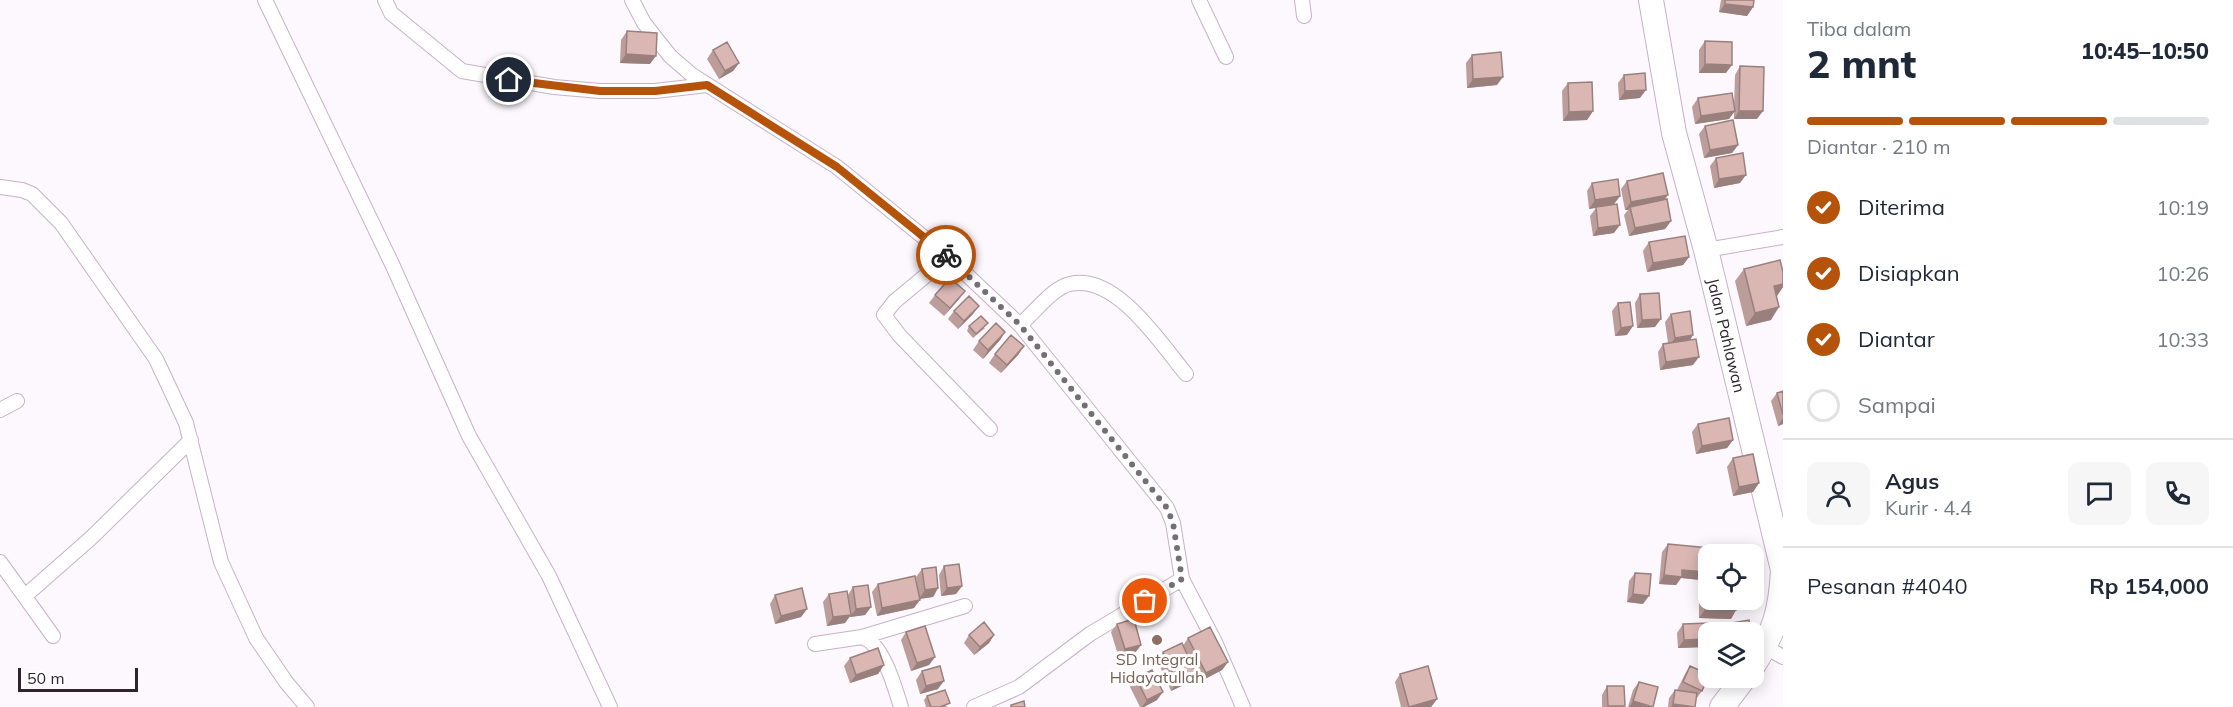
<!DOCTYPE html>
<html lang="id">
<head>
<meta charset="utf-8">
<style>
  :root { --surface:#fff; --page:#f6f6f7; --text:#1f2937; --muted:#747a83; --line:#e0e1e3; --accent:#b45309 }
  body { margin:0; font-family:Mulish,sans-serif; background:var(--page); color:var(--text); height:100vh; display:flex; flex-direction:column; font-size:22px; white-space:nowrap }
  * { box-sizing:border-box; margin:0 }
  p { font-size:20px; color:var(--muted) }
  .icon { flex:none; width:33px; height:33px; fill:none; stroke:currentColor; stroke-width:2; stroke-linecap:round; stroke-linejoin:round }
  .map { position:relative; flex:1; overflow:hidden }
  .sheet { display:flex; flex-direction:column; background:var(--surface); width:450px }
  .sheet>* { flex:none }
  .fabs { position:absolute; left:1698px; top:544px; display:grid; gap:12px }
  .fabs a { display:grid; place-items:center; width:66px; height:66px; border-radius:12px; background:var(--surface); box-shadow:0 3px 15px #0003; font-size:30px }
  .scale { position:absolute; left:18px; bottom:15px; width:120px; box-sizing:border-box; padding-left:6px; border:3px solid #2d242e; border-top:0; font-size:16px; line-height:21px; white-space:nowrap; color:#2d242e; -webkit-text-stroke:4px #fff; paint-order:stroke }
  .pin { position:absolute; display:grid; place-items:center; width:51px; height:51px; color:#fff; margin:-26px; border:3px solid #fff; border-radius:50%; box-shadow:0 2px 6px #0007 }
  .courier { position:absolute; display:grid; place-items:center; width:60px; height:60px; margin:-30px; border:4px solid #b45309; border-radius:50%; background:#fff; color:#222; box-shadow:0 2px 8px #0007 }
  .summary em { font-style:normal; font-weight:800 }
  .summary div { display:flex; flex-direction:column-reverse }
  .summary { display:flex; align-items:center; justify-content:space-between; height:102px; padding:0 24px }
  h1 { font-size:39px; font-weight:800; line-height:45px }
  .bar { display:grid; grid-template-columns:repeat(4,1fr); gap:9px 6px; align-content:center; height:72px; padding:0 24px }
  .bar i { height:8px; border-radius:4px; background:var(--line) }
  .bar .selected { background:var(--accent) }
  .bar p { grid-column:span 4 }
  .line { display:flex; align-items:center; gap:15px; padding:0 24px; border-top:2px solid var(--line) }
  .line div { flex:1 }
  .round { display:grid; place-items:center; flex:none; width:63px; height:63px; border-radius:12px; background:var(--page) }
  ol { padding:0 24px; list-style:none }
  li { display:flex; align-items:center; gap:18px; height:66px }
  li p { margin-inline-start:auto }
  li .icon { padding:6px; border-radius:50%; background:var(--accent); color:#fff; stroke-width:4 }
  li:last-child { color:var(--muted) }
  li i { width:33px; height:33px; border:3px solid var(--line); border-radius:50% }
  main { display:flex; flex:1; min-height:0 }
  .map>svg:first-child { display:block }
  .lines { fill:none; stroke-linecap:round; stroke-linejoin:round }
  .minor-casing { stroke:#c7b1c9; stroke-width:16 }
  .trunk-casing { stroke:#c7b1c9; stroke-width:26 }
  .minor { stroke:#fff; stroke-width:14 }
  .trunk { stroke:#fff; stroke-width:24 }
  .wall { fill:#bc9d9a }
  .shaded-wall { fill:#99807d }
  .building { fill:#dbb7b3; stroke:#99807d; stroke-width:1.5 }
  .done { stroke:#766e76; stroke-width:6; stroke-dasharray:0 10.8 }
  .route { stroke:#b45309; stroke-width:8 }
  .education-dot { fill:#8d6e63; stroke:#fff; stroke-width:2 }
  .labels { text-anchor:middle; dominant-baseline:central; stroke-width:6; stroke-linejoin:round; paint-order:stroke }
  .street-label { font-size:16px; fill:#2d242e; stroke:#fff }
  .education-label { font-size:16px; fill:#785e54; stroke:#fff }
</style>
</head>
<body>
<main>
<div class="map">
<svg width="1783" height="707" viewBox="0 0 1783 707">
  <rect width="100%" height="100%" fill="#fdf8fd"/>
  <g class="lines">
    <g class="minor-casing">
      <path id="minor" d="M 265,0 L 392,264 L 469,436 L 549,576 L 610,707
        M 385,0 L 391,13 L 462,71 L 554,87 L 600,91 L 655,91 L 707,85
        M 632,0 L 644,23 L 670,56 L 692,75 L 837,167 L 948,257 L 1020,325 L 1167,508 L 1173,523 L 1182,579
        M 1199,0 L 1226,57
        M 1302,0 L 1304,16
        M 0,187 L 22,190 L 32,194 L 61,223 L 156,359 L 186,423 L 221,562 L 256,638 L 286,682 L 307,707
        M 1706,250 L 1783,237
        M 948,257 L 894,302 L 884,315 L 900,336 L 990,429
        M 1020,325 C 1034,313 1052,288 1070,284 C 1116,273 1161,344 1186,374
        M 0,410 L 17,401
        M 0,562 L 53,636
        M 25,596 L 91,538 L 191,440
        M 862,637 L 965,606
        M 815,644 L 862,637 C 883,643 895,688 901,707
        M 1765,647 L 1783,657
        M 974,707 L 1019,687 L 1090,634 L 1182,579 L 1215,642 L 1243,707"/>
    </g>
    <g class="trunk-casing">
      <g id="trunk">
        <path id="s1" d="M 1651,0 L 1674,133 L 1706,250 L 1783,570 C 1781,609 1775,631 1754,664"/>
        <path d="M 1722,707 L 1744,678"/>
      </g>
    </g>
    <use href="#minor" class="minor"/>
    <use href="#trunk" class="trunk"/>
  </g>
  <path class="wall" d="M 1721,0 L 1754,0 L 1753,7 L 1747,16 L 1719,12 Z
    M 627,31 L 650,64 L 620,63 L 621,40 Z
    M 1705,41 L 1726,73 L 1699,73 L 1699,50 Z
    M 713,50 L 739,63 L 733,71 L 719,79 L 707,59 Z
    M 1472,55 L 1497,85 L 1467,88 L 1466,63 Z
    M 1740,66 L 1757,119 L 1734,119 L 1734,112 L 1729,119 L 1695,124 L 1692,107 L 1698,98 L 1734,107 L 1735,75 Z
    M 1624,75 L 1640,98 L 1619,100 L 1618,83 Z
    M 1568,83 L 1593,111 L 1587,120 L 1563,121 L 1562,91 Z
    M 1705,126 L 1738,145 L 1732,153 L 1704,158 L 1699,134 Z
    M 1716,158 L 1740,183 L 1714,188 L 1710,166 Z
    M 1627,181 L 1664,200 L 1671,221 L 1665,229 L 1629,236 L 1624,215 L 1628,210 L 1625,210 L 1621,189 Z
    M 1592,183 L 1620,196 L 1614,204 L 1614,233 L 1593,236 L 1590,216 L 1596,208 L 1589,209 L 1587,191 Z
    M 1649,242 L 1689,257 L 1683,265 L 1647,272 L 1643,251 Z
    M 1744,269 L 1783,272 L 1783,287 L 1776,296 L 1771,320 L 1746,326 L 1735,281 Z
    M 1640,294 L 1655,327 L 1637,328 L 1635,303 Z
    M 935,295 L 959,299 L 944,316 L 929,303 Z
    M 1618,303 L 1627,335 L 1615,336 L 1612,311 Z
    M 954,311 L 973,314 L 958,329 L 948,319 Z
    M 1671,314 L 1693,335 L 1690,340 L 1693,365 L 1660,370 L 1658,352 L 1663,344 L 1668,343 L 1665,322 Z
    M 969,326 L 985,328 L 973,338 L 967,331 Z
    M 1005,332 L 1000,340 L 983,359 L 973,350 L 979,341 Z
    M 1024,346 L 1018,355 L 1001,373 L 989,363 L 995,354 Z
    M 1783,391 L 1783,424 L 1778,426 L 1771,401 L 1777,393 Z
    M 1698,424 L 1733,440 L 1727,448 L 1696,454 L 1692,432 Z
    M 1733,458 L 1759,483 L 1753,492 L 1733,496 L 1727,467 Z
    M 1668,544 L 1706,572 L 1701,580 L 1681,578 L 1676,585 L 1659,584 L 1662,552 Z
    M 944,566 L 962,586 L 956,594 L 941,596 L 939,575 Z
    M 922,569 L 938,588 L 933,597 L 919,599 L 914,608 L 877,616 L 872,592 L 878,584 L 918,590 L 916,577 Z
    M 1635,573 L 1643,604 L 1627,602 L 1629,581 Z
    M 853,587 L 871,607 L 865,615 L 850,617 L 850,615 L 845,623 L 827,626 L 823,602 L 829,594 L 848,595 Z
    M 1705,589 L 1736,610 L 1731,619 L 1699,618 L 1699,597 Z
    M 775,595 L 807,609 L 801,617 L 775,624 L 770,604 Z
    M 1117,624 L 1141,645 L 1135,653 L 1119,658 L 1111,632 Z
    M 1683,624 L 1708,633 L 1708,641 L 1705,647 L 1678,648 L 1677,633 Z
    M 1725,624 L 1751,633 L 1719,633 Z
    M 906,632 L 935,657 L 929,665 L 911,671 L 901,640 Z
    M 969,635 L 994,635 L 989,643 L 974,655 L 964,643 Z
    M 1188,638 L 1228,662 L 1222,670 L 1201,681 L 1189,658 L 1190,682 L 1171,691 L 1157,660 L 1163,652 L 1183,646 Z
    M 850,658 L 884,665 L 878,674 L 850,683 L 844,666 Z
    M 1690,666 L 1702,691 L 1696,699 L 1695,707 L 1668,707 L 1669,698 L 1675,690 L 1677,690 L 1685,674 Z
    M 922,671 L 938,689 L 920,694 L 916,680 Z
    M 1400,674 L 1437,699 L 1431,707 L 1401,707 L 1395,682 Z
    M 1136,678 L 1157,700 L 1144,707 L 1140,707 L 1130,687 Z
    M 1639,682 L 1652,707 L 1628,707 L 1633,690 Z
    M 1607,686 L 1625,706 L 1624,707 L 1602,707 L 1602,695 Z
    M 927,696 L 948,707 L 926,707 L 924,700 Z"/>
  <path class="shaded-wall" d="M 1725,4 L 1753,7 L 1747,16 L 1719,12 Z
    M 626,54 L 656,56 L 650,64 L 620,63 Z
    M 739,63 L 733,71 L 719,79 L 725,71 Z
    M 1705,64 L 1732,65 L 1726,73 L 1699,73 Z
    M 1503,77 L 1497,85 L 1467,88 L 1473,79 Z
    M 1646,90 L 1640,98 L 1619,100 L 1625,91 Z
    M 1593,111 L 1587,120 L 1563,121 L 1569,112 Z
    M 1735,111 L 1729,119 L 1695,124 L 1701,116 Z
    M 1739,111 L 1763,111 L 1757,119 L 1734,119 Z
    M 1738,145 L 1732,153 L 1704,158 L 1710,150 Z
    M 1746,175 L 1740,183 L 1714,188 L 1719,179 Z
    M 1668,195 L 1662,203 L 1630,207 L 1628,210 L 1625,210 L 1631,202 Z
    M 1620,196 L 1614,204 L 1589,209 L 1595,200 Z
    M 1671,221 L 1665,229 L 1629,236 L 1635,228 Z
    M 1620,225 L 1614,233 L 1593,236 L 1598,228 Z
    M 1689,257 L 1683,265 L 1647,272 L 1653,263 Z
    M 1783,284 L 1783,287 L 1777,296 L 1766,299 L 1774,286 Z
    M 965,291 L 959,299 L 944,316 L 950,308 Z
    M 979,306 L 973,314 L 958,329 L 964,321 Z
    M 1779,307 L 1771,320 L 1746,326 L 1755,313 Z
    M 1661,319 L 1655,327 L 1637,328 L 1642,320 Z
    M 1633,326 L 1627,335 L 1615,336 L 1621,328 Z
    M 1005,332 L 1000,340 L 983,359 L 988,350 Z
    M 1693,335 L 1688,343 L 1669,346 L 1675,338 Z
    M 1024,346 L 1018,355 L 1001,373 L 1007,365 Z
    M 1699,357 L 1693,365 L 1660,370 L 1666,362 Z
    M 1783,418 L 1783,424 L 1778,426 Z
    M 1733,440 L 1727,448 L 1696,454 L 1702,446 Z
    M 1759,483 L 1753,492 L 1733,496 L 1739,487 Z
    M 1682,570 L 1706,572 L 1701,580 L 1681,578 L 1676,585 L 1659,584 L 1664,575 Z
    M 962,586 L 956,594 L 941,596 L 947,588 Z
    M 938,588 L 933,597 L 919,599 L 925,590 Z
    M 1633,594 L 1649,596 L 1643,604 L 1627,602 Z
    M 920,600 L 914,608 L 877,616 L 882,608 Z
    M 871,607 L 865,615 L 850,617 L 856,609 Z
    M 807,609 L 801,617 L 775,624 L 781,616 Z
    M 1705,610 L 1736,610 L 1731,619 L 1699,618 Z
    M 851,615 L 845,623 L 827,626 L 833,617 Z
    M 994,635 L 989,643 L 974,655 L 980,647 Z
    M 1708,639 L 1708,641 L 1705,647 L 1678,648 L 1684,640 Z
    M 1141,645 L 1135,653 L 1119,658 L 1125,649 Z
    M 935,657 L 929,665 L 911,671 L 917,663 Z
    M 1228,662 L 1222,670 L 1201,681 L 1206,673 Z
    M 884,665 L 878,674 L 850,683 L 856,675 Z
    M 1196,674 L 1190,682 L 1171,691 L 1177,682 Z
    M 944,681 L 938,689 L 920,694 L 926,686 Z
    M 1163,692 L 1157,700 L 1144,707 L 1142,707 L 1147,700 Z
    M 1437,699 L 1431,707 L 1409,707 Z
    M 1633,701 L 1652,707 L 1629,707 Z
    M 1673,704 L 1695,707 L 1671,707 Z"/>
  <path class="building" d="M 1725,0 L 1754,0 L 1753,7 L 1725,4 Z
    M 627,31 L 657,33 L 656,56 L 626,54 Z
    M 1705,41 L 1732,42 L 1732,65 L 1705,64 Z
    M 727,42 L 739,63 L 725,71 L 713,50 Z
    M 1501,52 L 1503,77 L 1473,79 L 1472,55 Z
    M 1740,66 L 1764,67 L 1763,111 L 1739,111 Z
    M 1645,73 L 1646,90 L 1625,91 L 1624,75 Z
    M 1592,82 L 1593,111 L 1569,112 L 1568,83 Z
    M 1732,93 L 1735,111 L 1701,116 L 1698,98 Z
    M 1733,120 L 1738,145 L 1710,150 L 1705,126 Z
    M 1743,153 L 1746,175 L 1719,179 L 1716,158 Z
    M 1663,173 L 1668,195 L 1631,202 L 1627,181 Z
    M 1618,179 L 1620,196 L 1595,200 L 1592,183 Z
    M 1667,199 L 1671,221 L 1635,228 L 1630,207 Z
    M 1617,204 L 1620,225 L 1598,228 L 1596,207 Z
    M 1685,236 L 1689,257 L 1653,263 L 1649,242 Z
    M 1780,260 L 1783,272 L 1783,284 L 1774,286 L 1779,307 L 1755,313 L 1744,269 Z
    M 950,278 L 965,291 L 950,308 L 935,295 Z
    M 1659,293 L 1661,319 L 1642,320 L 1640,294 Z
    M 969,296 L 979,306 L 964,321 L 954,311 Z
    M 1630,302 L 1633,326 L 1621,328 L 1618,303 Z
    M 1690,311 L 1693,335 L 1675,338 L 1671,314 Z
    M 981,316 L 988,323 L 976,334 L 969,326 Z
    M 996,323 L 1005,332 L 988,350 L 979,341 Z
    M 1011,335 L 1024,346 L 1007,365 L 995,354 Z
    M 1696,339 L 1699,357 L 1666,362 L 1663,344 Z
    M 1783,391 L 1783,415 L 1777,393 Z
    M 1729,418 L 1733,440 L 1702,446 L 1698,424 Z
    M 1753,454 L 1759,483 L 1739,487 L 1733,458 Z
    M 1668,544 L 1709,548 L 1706,572 L 1682,570 L 1682,577 L 1664,575 Z
    M 959,564 L 962,586 L 947,588 L 944,566 Z
    M 936,567 L 938,588 L 925,590 L 922,569 Z
    M 1635,573 L 1651,574 L 1649,596 L 1633,594 Z
    M 915,576 L 920,600 L 882,608 L 878,584 Z
    M 868,585 L 871,607 L 856,609 L 853,587 Z
    M 802,588 L 807,609 L 781,616 L 775,595 Z
    M 1705,589 L 1708,589 L 1708,600 L 1737,600 L 1736,610 L 1705,610 Z
    M 847,591 L 851,615 L 833,617 L 829,594 Z
    M 1134,619 L 1141,645 L 1125,649 L 1117,624 Z
    M 1749,620 L 1751,633 L 1726,633 L 1725,624 Z
    M 984,622 L 994,635 L 980,647 L 969,635 Z
    M 1710,623 L 1710,633 L 1708,633 L 1708,639 L 1684,640 L 1683,624 Z
    M 925,626 L 935,657 L 917,663 L 906,632 Z
    M 1210,627 L 1228,662 L 1206,673 L 1188,638 Z
    M 1182,643 L 1196,674 L 1177,682 L 1163,652 Z
    M 878,648 L 884,665 L 856,675 L 850,658 Z
    M 940,666 L 944,681 L 926,686 L 922,671 Z
    M 1428,666 L 1437,699 L 1409,707 L 1400,674 Z
    M 1690,666 L 1708,674 L 1708,677 L 1702,691 L 1683,682 Z
    M 1152,670 L 1163,692 L 1147,700 L 1136,678 Z
    M 1639,682 L 1658,687 L 1653,707 L 1633,701 Z
    M 1607,686 L 1624,686 L 1625,706 L 1608,706 Z
    M 945,690 L 950,703 L 940,707 L 931,707 L 927,696 Z
    M 1675,690 L 1697,693 L 1695,707 L 1673,704 Z
    M 1024,701 L 1025,707 L 1011,707 L 1011,705 Z"/>
  <g class="lines">
    <path class="done" d="M 946,255 L 1020,325 L 1167,508 L 1173,523 L 1182,579 L 1145,601"/>
    <path class="route" d="M 509,80 L 600,91 L 655,91 L 707,85 L 837,167 L 946,255"/>
  </g>
  <circle class="education-dot" cx="1157" cy="640" r="6"/>
  <g class="labels">
    <g class="street-label">
      <text stroke="none"><textPath href="#s1" startOffset="344">Jalan Pahlawan</textPath></text>
    </g>
    <g class="education-label">
      <text x="1157" y="659">SD Integral<tspan x="1157" dy="18">Hidayatullah</tspan></text>
    </g>
  </g>
</svg>
<div class="fabs">
<a><svg class="icon" aria-label="locate" viewBox="0 0 24 24"><circle cx="12" cy="12" r="6"/><path d="M12 2v4M12 18v4M2 12h4M18 12h4"/></svg></a>
<a><svg class="icon" aria-label="layers" viewBox="0 0 24 24"><path d="M12 4l9 5-9 5-9-5zM3 14l9 5 9-5"/></svg></a>
</div>
<div class="scale">50 m</div>
<div class="pin" style="left:1145px;top:601px;background:#ea580c"><svg class="icon" aria-label="bag" viewBox="0 0 24 24"><path d="M5 8h14l-1 12H6zM9 8a3 3 0 0 1 6 0"/></svg></div>
<div class="pin" style="left:509px;top:80px;background:#1f2937"><svg class="icon" aria-label="home" viewBox="0 0 24 24"><path d="M3 11l9-7 9 7M6 9v11h12V9"/></svg></div>
<div class="courier" style="left:946px;top:255px"><svg class="icon" aria-label="bike" viewBox="0 0 24 24"><circle cx="6" cy="16" r="4"/><circle cx="18" cy="16" r="4"/><path d="M6 16l4-8h5l3 8M10 8l3 8H6M13 5h3"/></svg></div>
</div>
<section class="sheet">
<div class="summary"><div><h1>2 mnt</h1><p>Tiba dalam</p></div><em>10:45–10:50</em></div>
<div class="bar"><i class="selected"></i><i class="selected"></i><i class="selected"></i><i></i><p>Diantar · 210 m</p></div>
<ol>
<li><svg class="icon" aria-label="check" viewBox="0 0 24 24"><path d="M5 12l5 5 9-10"/></svg>Diterima<p>10:19</p></li>
<li><svg class="icon" aria-label="check" viewBox="0 0 24 24"><path d="M5 12l5 5 9-10"/></svg>Disiapkan<p>10:26</p></li>
<li><svg class="icon" aria-label="check" viewBox="0 0 24 24"><path d="M5 12l5 5 9-10"/></svg>Diantar<p>10:33</p></li>
<li><i></i>Sampai</li>
</ol>
<div class="line" style="height:108px"><a class="round"><svg class="icon" aria-label="person" viewBox="0 0 24 24"><circle cx="12" cy="8" r="4"/><path d="M4 21q1-7 8-7t8 7"/></svg></a><div><b>Agus</b><p>Kurir · 4.4</p></div><a class="round"><svg class="icon" aria-label="chat" viewBox="0 0 24 24"><path d="M4 5h16v11H9l-5 4z"/></svg></a><a class="round"><svg class="icon" aria-label="phone" viewBox="0 0 24 24"><path d="M5 4h4l2 5-3 2q2 4 5 5l2-3 5 2v4C11 20 4 13 5 4z"/></svg></a></div>
<div class="line" style="height:78px"><div>Pesanan #4040</div><b>Rp 154,000</b></div>
</section>
</main>
</body>
</html>
